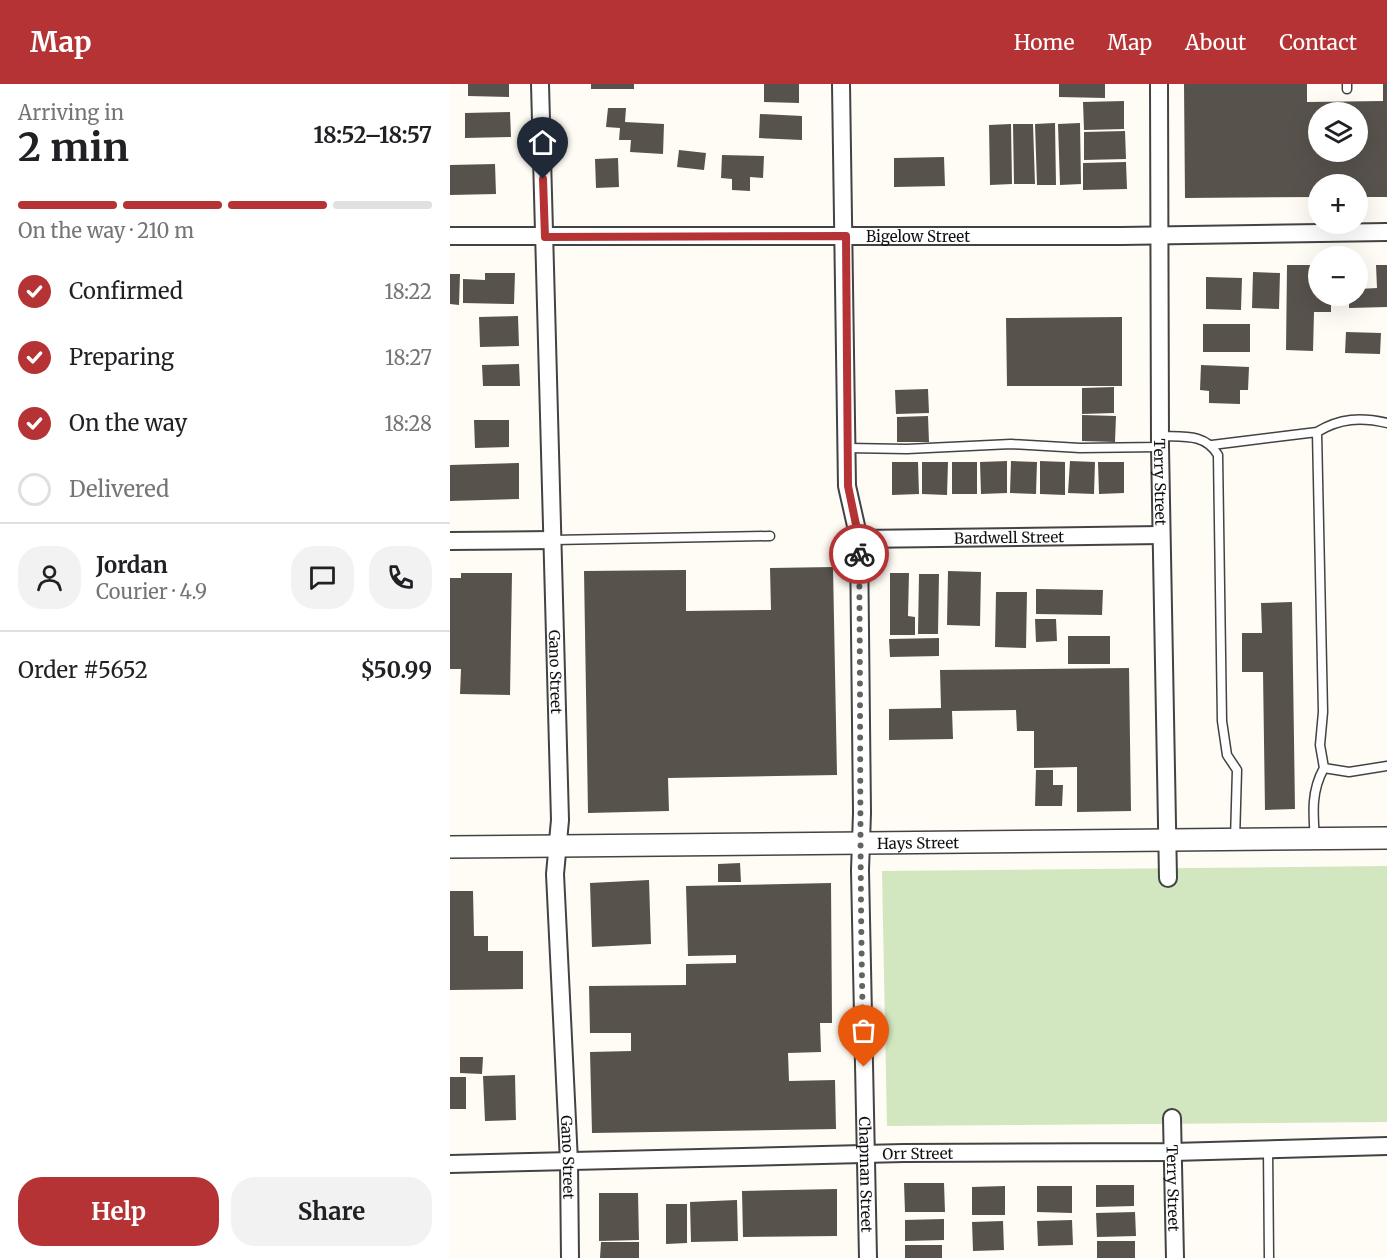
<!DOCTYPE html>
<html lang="en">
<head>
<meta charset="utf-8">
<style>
  :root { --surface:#fff; --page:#f2f2f2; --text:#202124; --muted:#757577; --line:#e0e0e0; --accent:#b53334 }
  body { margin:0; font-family:Merriweather,serif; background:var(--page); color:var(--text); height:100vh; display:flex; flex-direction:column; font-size:22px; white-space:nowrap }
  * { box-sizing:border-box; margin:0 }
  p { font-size:20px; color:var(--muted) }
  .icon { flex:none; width:33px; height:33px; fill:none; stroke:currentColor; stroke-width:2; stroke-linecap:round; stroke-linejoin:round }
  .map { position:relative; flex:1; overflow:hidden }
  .drawer { display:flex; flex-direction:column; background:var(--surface); width:450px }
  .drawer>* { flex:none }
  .buttons { position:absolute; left:858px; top:18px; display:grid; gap:12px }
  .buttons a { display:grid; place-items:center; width:60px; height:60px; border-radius:50%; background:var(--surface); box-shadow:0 6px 24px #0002; font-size:30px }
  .pin { position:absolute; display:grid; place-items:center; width:51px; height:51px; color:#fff; margin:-62px -26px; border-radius:50% 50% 50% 0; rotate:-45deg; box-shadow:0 0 6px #0007 }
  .pin .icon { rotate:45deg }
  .courier { position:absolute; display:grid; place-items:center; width:60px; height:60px; margin:-30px; border:4px solid #b53334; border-radius:50%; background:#fff; color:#222; box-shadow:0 2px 8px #0007 }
  .headline em { font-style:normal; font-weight:700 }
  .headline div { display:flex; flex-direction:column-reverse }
  .headline { display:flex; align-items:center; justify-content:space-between; height:102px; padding:0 18px }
  h1 { font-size:39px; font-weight:700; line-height:45px }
  .bar { display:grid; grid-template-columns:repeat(4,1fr); gap:9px 6px; align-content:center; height:72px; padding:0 18px }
  .bar i { height:8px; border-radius:4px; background:var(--line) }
  .bar .on { background:var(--accent) }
  .bar p { grid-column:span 4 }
  .line { display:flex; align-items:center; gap:15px; padding:0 18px; border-top:2px solid var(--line) }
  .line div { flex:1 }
  .round { display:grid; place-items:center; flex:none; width:63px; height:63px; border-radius:24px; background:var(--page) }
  ol { padding:0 18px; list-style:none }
  li { display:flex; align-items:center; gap:18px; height:66px }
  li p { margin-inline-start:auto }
  li .icon { padding:6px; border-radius:50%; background:var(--accent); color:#fff; stroke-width:4 }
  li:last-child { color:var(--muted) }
  li i { width:33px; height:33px; border:3px solid var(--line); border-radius:50% }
  .button { display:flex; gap:12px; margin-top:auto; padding:12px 18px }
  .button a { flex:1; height:69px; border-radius:24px; background:var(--accent); color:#fff; font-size:24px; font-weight:700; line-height:69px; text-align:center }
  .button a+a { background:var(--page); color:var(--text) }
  header { display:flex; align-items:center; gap:36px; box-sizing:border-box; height:84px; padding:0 30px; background:var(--accent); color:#fff }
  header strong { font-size:28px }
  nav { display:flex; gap:33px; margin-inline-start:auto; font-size:21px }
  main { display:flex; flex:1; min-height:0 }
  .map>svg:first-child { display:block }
  .green { fill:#d2e6bf }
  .building { fill:#58524d; fill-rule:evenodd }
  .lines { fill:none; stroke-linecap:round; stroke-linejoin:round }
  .service-casing { stroke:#434343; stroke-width:11 }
  .minor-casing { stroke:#434343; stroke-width:20 }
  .tertiary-casing { stroke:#434343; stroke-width:24 }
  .service { stroke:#fff; stroke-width:8 }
  .minor { stroke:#fff; stroke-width:16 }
  .tertiary { stroke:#fff; stroke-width:21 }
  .done { stroke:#636360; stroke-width:6; stroke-dasharray:0 10.8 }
  .route { stroke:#b53334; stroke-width:8 }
  .labels { text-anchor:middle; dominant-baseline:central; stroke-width:6; stroke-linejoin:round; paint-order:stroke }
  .street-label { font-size:15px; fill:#101010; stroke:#fff }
</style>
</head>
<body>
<header>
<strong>Map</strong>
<nav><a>Home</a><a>Map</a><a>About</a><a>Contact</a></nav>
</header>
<main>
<section class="drawer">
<div class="headline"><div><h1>2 min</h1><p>Arriving in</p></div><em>18:52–18:57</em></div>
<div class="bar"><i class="on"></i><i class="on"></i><i class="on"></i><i></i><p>On the way · 210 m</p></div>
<ol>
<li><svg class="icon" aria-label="check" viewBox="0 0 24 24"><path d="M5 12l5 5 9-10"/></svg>Confirmed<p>18:22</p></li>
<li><svg class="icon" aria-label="check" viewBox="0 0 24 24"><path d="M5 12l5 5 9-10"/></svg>Preparing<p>18:27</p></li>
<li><svg class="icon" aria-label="check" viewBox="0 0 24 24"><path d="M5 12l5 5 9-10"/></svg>On the way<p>18:28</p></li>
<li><i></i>Delivered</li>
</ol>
<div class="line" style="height:108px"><a class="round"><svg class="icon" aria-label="person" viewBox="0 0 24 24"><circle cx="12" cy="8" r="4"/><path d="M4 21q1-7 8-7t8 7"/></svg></a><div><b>Jordan</b><p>Courier · 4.9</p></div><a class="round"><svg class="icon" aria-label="chat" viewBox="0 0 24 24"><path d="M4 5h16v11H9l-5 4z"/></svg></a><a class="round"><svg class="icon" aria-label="phone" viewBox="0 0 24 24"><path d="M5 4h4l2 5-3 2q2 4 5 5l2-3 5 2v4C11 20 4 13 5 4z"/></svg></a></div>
<div class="line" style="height:78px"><div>Order #5652</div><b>$50.99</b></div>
<div class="button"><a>Help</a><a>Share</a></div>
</section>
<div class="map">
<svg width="937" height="1174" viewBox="0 0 937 1174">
  <rect width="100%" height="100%" fill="#fefcf4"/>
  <path class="green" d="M 937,782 L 937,1038 L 437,1042 L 432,787 Z"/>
  <path class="building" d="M 18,0 L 59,0 L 59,13 L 18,12 Z
    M 141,0 L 184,0 L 184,5 L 141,5 Z
    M 314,0 L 349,0 L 349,19 L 314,18 Z
    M 609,0 L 655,0 L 655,14 L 609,13 Z
    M 734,0 L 857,0 L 857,18 L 933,17 L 933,0 L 937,0 L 937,113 L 908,113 L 908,100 L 868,100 L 868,113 L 735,114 ZM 868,28 L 908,28 L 908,68 L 868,68 Z
    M 674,17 L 674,45 L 634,46 L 633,18 Z
    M 158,24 L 176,24 L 175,38 L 214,40 L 213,70 L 180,68 L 181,56 L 169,56 L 170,44 L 156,43 Z
    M 60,28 L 61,53 L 15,54 L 15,29 Z
    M 310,30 L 352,32 L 352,56 L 309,54 Z
    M 605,39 L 606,101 L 587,101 L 585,40 Z
    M 630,39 L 631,100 L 610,101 L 608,40 Z
    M 561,40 L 562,100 L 540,101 L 539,41 Z
    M 563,40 L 583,40 L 585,100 L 564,100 Z
    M 675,47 L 676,75 L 634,76 L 634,48 Z
    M 229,66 L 256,69 L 254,86 L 227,83 Z
    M 272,71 L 314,72 L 313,94 L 300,93 L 300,107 L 282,106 L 282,95 L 271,94 Z
    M 494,73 L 495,102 L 444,103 L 444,74 Z
    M 168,74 L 169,103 L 146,104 L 145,75 Z
    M 676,78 L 677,105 L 633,106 L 633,79 Z
    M 45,80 L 46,110 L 0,111 L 0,81 Z
    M 837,181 L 862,181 L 862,192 L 868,192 L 868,212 L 881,212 L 881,228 L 864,228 L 863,267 L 836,266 Z
    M 926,181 L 937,181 L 937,223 L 899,224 L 899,212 L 908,212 L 908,205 L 927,204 Z
    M 803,188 L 830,189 L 829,225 L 802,224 Z
    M 35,189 L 65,189 L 64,220 L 13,219 L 13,195 L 35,196 Z
    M 0,190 L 10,190 L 9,221 L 0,220 Z
    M 756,193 L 792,194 L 791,226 L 756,225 Z
    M 68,232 L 69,262 L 30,263 L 29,233 Z
    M 672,233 L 672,302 L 557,302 L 556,234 Z
    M 753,240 L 800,240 L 800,268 L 753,268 Z
    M 896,248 L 931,249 L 930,270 L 895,269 Z
    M 69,280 L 70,302 L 33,302 L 32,281 Z
    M 751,281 L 799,283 L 798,306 L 790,306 L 790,320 L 759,319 L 759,307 L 750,306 Z
    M 664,303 L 664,329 L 632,330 L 632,304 Z
    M 478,305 L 479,329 L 446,330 L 445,306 Z
    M 632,331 L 666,332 L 665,358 L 632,357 Z
    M 478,332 L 479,358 L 447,358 L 447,333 Z
    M 24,336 L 59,336 L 59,363 L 25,364 Z
    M 557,377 L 557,409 L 531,410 L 530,378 Z
    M 561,377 L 587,378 L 586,410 L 560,409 Z
    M 590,377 L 615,378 L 615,411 L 590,410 Z
    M 620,377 L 645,378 L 644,410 L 618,409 Z
    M 442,378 L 468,378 L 469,410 L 442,411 Z
    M 472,378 L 498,378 L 497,411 L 472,410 Z
    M 502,378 L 527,378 L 527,410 L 502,410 Z
    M 648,378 L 674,378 L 674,409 L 649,410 Z
    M 69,379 L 69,415 L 0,417 L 0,381 Z
    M 383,483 L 387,691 L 218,694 L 219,727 L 138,729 L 134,487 L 236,486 L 236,527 L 321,526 L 320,484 Z
    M 498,487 L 531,488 L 530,542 L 497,541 Z
    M 11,489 L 62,489 L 60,611 L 10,610 L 11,585 L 0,585 L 0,494 L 11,494 Z
    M 440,489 L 459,489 L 458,532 L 465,533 L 465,551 L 440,551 Z
    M 469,490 L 489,490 L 488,550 L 468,550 Z
    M 586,505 L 653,506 L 652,531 L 586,530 Z
    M 546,508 L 577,508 L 576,564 L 545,563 Z
    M 842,518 L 845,725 L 815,726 L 813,588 L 792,588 L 792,549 L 812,549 L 811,519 Z
    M 585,535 L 606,535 L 607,557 L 586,558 Z
    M 618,552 L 660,552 L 660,580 L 618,580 Z
    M 489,554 L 489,572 L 440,573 L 439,555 Z
    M 679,584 L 681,727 L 627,728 L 627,683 L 584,684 L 584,647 L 567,647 L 566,626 L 502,627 L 503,655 L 439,656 L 439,625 L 491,624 L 490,586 Z
    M 586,686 L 603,686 L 603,701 L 613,701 L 612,722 L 585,722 Z
    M 290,779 L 291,798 L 268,798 L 268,780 Z
    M 199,796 L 201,860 L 142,863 L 140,799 Z
    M 381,799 L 382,939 L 370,939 L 371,968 L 338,969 L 339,997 L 385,996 L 386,1045 L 142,1049 L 140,968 L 181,967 L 181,949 L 140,949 L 139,902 L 236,901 L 236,880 L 286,879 L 286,871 L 238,872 L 236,802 Z
    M 0,807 L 23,807 L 24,852 L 38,852 L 38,867 L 73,867 L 73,905 L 0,906 Z
    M 10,973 L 33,973 L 32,990 L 10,989 Z
    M 65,991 L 66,1036 L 35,1037 L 33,992 Z
    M 0,993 L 16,993 L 16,1025 L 0,1025 Z
    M 454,1099 L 494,1099 L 495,1128 L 455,1128 Z
    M 646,1101 L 684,1101 L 684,1122 L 646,1123 Z
    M 555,1102 L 555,1131 L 522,1131 L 522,1103 Z
    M 587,1102 L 622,1102 L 622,1129 L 587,1128 Z
    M 387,1105 L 387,1152 L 293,1153 L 292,1107 Z
    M 149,1109 L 188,1109 L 189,1156 L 149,1157 Z
    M 287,1116 L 288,1157 L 241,1158 L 240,1118 Z
    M 216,1120 L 237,1120 L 237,1159 L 216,1160 Z
    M 685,1128 L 686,1152 L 647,1153 L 646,1129 Z
    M 494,1135 L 494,1156 L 455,1157 L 455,1136 Z
    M 622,1136 L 623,1161 L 588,1162 L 587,1137 Z
    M 553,1137 L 554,1166 L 523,1167 L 522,1138 Z
    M 647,1157 L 685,1157 L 685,1174 L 647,1174 Z
    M 151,1158 L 189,1158 L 189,1174 L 150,1174 Z
    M 455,1161 L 492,1161 L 492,1174 L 455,1174 Z"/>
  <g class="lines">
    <g class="service-casing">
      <path id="service" d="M 897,0 L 897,5
        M 710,352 C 733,353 755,349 768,371 L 772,637 L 777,671 L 787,686 L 785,756
        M 762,361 L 867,348 C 890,334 911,333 937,339
        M 397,364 L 457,365 L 561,360 L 630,364 L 710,363
        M 103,456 L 320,452
        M 874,684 L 899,688 L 937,682
        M 865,755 C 863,729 861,707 874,684 L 870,661 L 873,628 L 867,348
        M 818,1065 L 819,1174"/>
    </g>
    <g class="minor-casing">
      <g id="minor">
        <path id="s1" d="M 90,0 L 110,736 L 105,790 L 119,1078 L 120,1174"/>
        <path id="s2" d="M 391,0 L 397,402 L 409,455 L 412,729 L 410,786 L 418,1174"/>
        <path id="s3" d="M 709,0 L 710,363 L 718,794"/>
        <path id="s4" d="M 0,152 L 671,152 L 937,148"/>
        <path id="s5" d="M 409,455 L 711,451"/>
        <path d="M 0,457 L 103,456"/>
        <path id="s6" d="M 722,1034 L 725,1174"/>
        <path id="s7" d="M 0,1080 L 454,1069 L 723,1068 L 937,1062"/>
      </g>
    </g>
    <g class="tertiary-casing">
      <g id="tertiary">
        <path id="s8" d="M 0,763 L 937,754"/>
      </g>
    </g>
    <use href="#service" class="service"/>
    <use href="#minor" class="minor"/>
    <use href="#tertiary" class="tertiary"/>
  </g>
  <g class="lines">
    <path class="done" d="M 409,470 C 411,641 409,812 414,983"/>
    <path class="route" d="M 93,95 L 95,153 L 396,152 L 398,402 L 409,455 L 409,470"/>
  </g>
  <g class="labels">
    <g class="street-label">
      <text stroke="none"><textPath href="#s4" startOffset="468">Bigelow Street</textPath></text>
      <text stroke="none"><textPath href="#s3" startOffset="398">Terry Street</textPath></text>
      <text stroke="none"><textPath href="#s5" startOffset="150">Bardwell Street</textPath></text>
      <text stroke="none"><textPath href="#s1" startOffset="588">Gano Street</textPath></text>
      <text stroke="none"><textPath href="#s8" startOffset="468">Hays Street</textPath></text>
      <text stroke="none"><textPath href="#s7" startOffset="468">Orr Street</textPath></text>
      <text stroke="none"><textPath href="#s1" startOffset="1074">Gano Street</textPath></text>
      <text stroke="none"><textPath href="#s2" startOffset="1092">Chapman Street</textPath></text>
      <text stroke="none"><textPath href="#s6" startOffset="70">Terry Street</textPath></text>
    </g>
  </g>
</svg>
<div class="buttons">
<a><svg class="icon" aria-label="layers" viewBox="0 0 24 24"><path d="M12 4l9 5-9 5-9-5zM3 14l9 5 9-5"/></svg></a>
<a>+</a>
<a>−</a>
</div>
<div class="pin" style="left:414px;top:983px;background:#ea580c"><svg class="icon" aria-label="bag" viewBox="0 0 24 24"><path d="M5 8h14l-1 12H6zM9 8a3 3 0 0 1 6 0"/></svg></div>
<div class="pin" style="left:93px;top:95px;background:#1f2937"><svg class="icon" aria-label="home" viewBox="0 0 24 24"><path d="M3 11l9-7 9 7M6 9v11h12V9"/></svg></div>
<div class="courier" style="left:409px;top:470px"><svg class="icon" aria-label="bike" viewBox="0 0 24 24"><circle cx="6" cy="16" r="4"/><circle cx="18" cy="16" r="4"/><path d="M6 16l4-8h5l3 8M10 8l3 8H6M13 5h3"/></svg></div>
</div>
</main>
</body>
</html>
